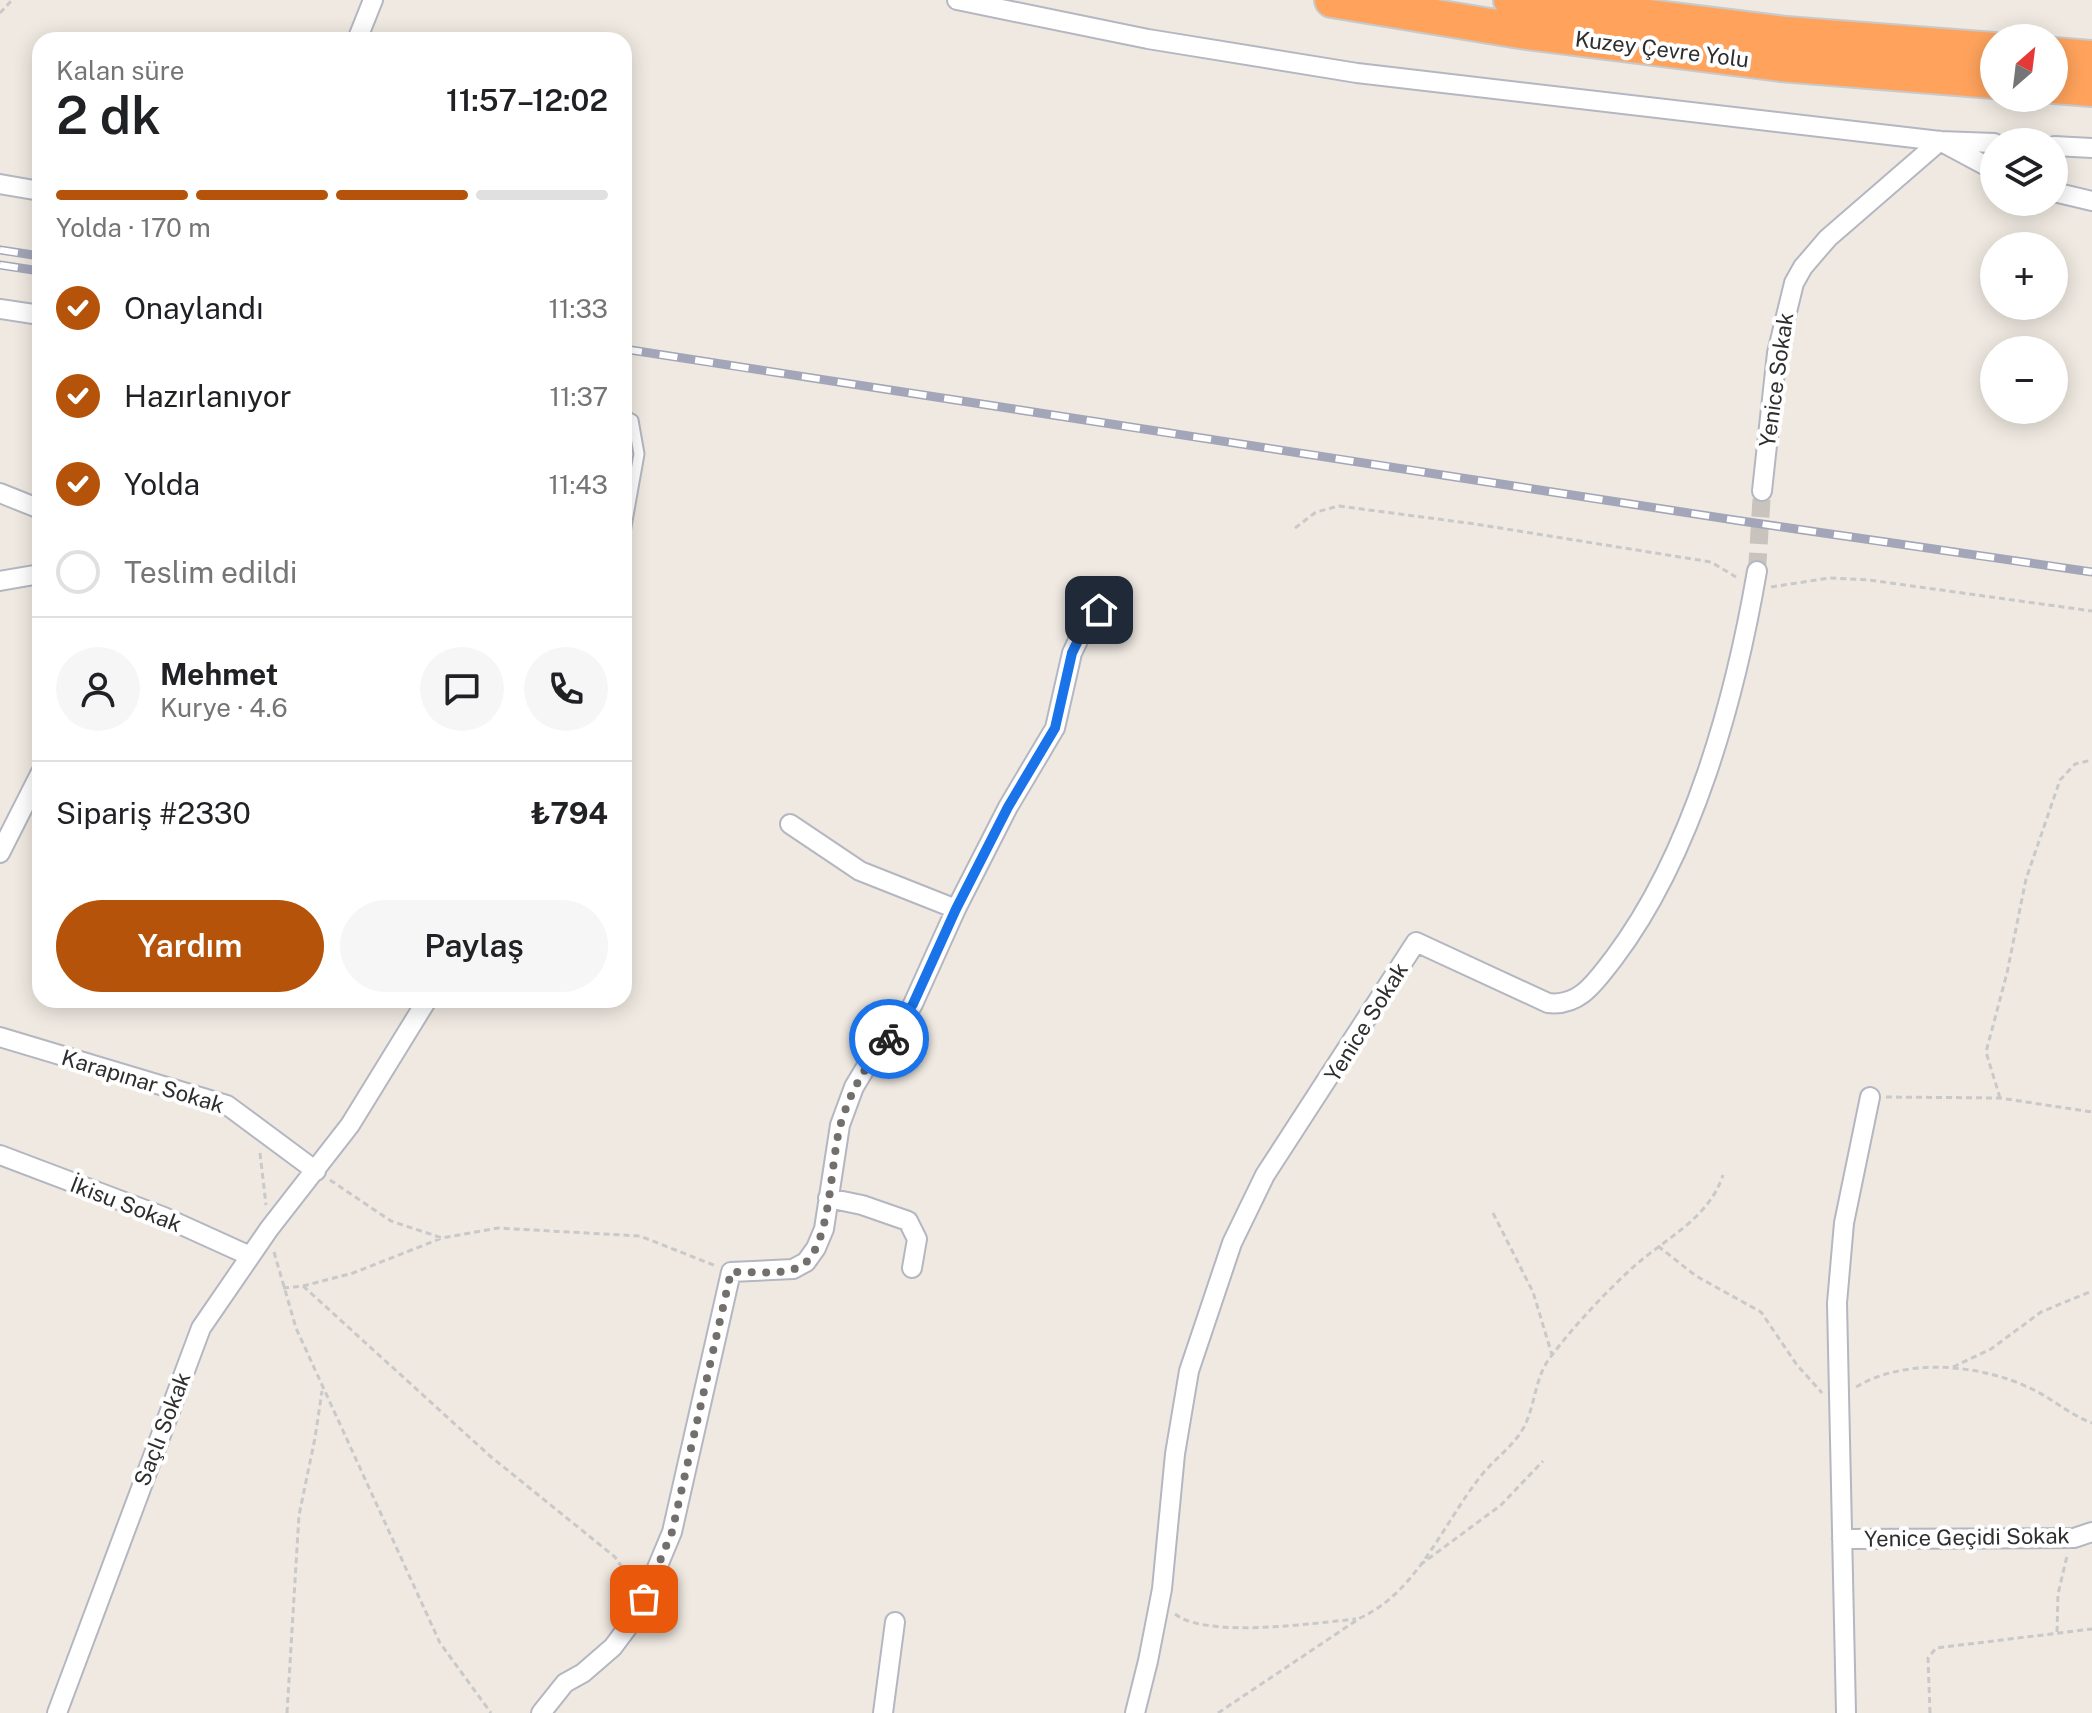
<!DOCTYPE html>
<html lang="tr">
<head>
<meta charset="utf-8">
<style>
  :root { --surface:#fff; --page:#f6f6f6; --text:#202124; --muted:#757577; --line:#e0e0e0; --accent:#b45309 }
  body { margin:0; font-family:"Public Sans",sans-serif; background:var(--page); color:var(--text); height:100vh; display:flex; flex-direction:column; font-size:30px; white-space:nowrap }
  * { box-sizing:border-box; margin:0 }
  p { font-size:26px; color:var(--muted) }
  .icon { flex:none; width:44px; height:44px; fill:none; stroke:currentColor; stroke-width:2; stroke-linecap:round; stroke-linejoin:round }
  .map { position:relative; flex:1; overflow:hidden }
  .drawer { position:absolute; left:32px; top:32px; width:600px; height:976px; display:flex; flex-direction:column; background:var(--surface); border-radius:24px; box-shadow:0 4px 20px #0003 }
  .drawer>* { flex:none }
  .needle { width:52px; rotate:28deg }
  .controls { position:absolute; left:1980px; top:24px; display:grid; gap:16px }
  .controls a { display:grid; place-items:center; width:88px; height:88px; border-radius:50%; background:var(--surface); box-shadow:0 4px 20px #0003; font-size:40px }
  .pin { position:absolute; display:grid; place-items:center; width:68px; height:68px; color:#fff; margin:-34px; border-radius:16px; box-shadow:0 4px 12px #0006 }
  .courier { position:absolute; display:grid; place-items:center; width:80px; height:80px; margin:-40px; border:6px solid #1a73e8; border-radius:50%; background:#fff; color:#222; box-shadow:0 2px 10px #0007 }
  .summary em { font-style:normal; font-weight:600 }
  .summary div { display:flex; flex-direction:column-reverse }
  .summary { display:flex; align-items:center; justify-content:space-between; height:136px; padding:0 24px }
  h1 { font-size:52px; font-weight:600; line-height:60px }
  .bar { display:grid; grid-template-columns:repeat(4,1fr); gap:12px 8px; align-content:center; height:96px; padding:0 24px }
  .bar i { height:10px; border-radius:6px; background:var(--line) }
  .bar .on { background:var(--accent) }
  .bar p { grid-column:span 4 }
  .line { display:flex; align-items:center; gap:20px; padding:0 24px; border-top:2px solid var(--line) }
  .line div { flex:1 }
  .round { display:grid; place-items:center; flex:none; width:84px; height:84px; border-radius:42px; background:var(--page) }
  ol { padding:0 24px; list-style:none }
  li { display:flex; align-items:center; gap:24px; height:88px }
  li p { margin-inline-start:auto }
  li .icon { padding:8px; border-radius:50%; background:var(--accent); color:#fff; stroke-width:4 }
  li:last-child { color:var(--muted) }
  li i { width:44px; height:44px; border:4px solid var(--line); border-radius:50% }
  .cta { display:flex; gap:16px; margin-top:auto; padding:16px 24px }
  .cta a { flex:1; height:92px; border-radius:48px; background:var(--accent); color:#fff; font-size:32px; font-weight:600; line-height:92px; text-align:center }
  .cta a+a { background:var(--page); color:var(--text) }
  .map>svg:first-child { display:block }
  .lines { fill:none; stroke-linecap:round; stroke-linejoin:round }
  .street-tunnel { stroke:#c8c4bd; stroke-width:18; stroke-dasharray:18 9; stroke-linecap:butt }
  .lane-casing { stroke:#b4b7c1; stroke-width:13 }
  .street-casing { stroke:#b4b7c1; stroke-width:22 }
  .highway-casing { stroke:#c9c9c9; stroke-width:38 }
  .path { stroke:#c9c9c9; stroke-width:3; stroke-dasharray:6 4; stroke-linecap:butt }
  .lane { stroke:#fff; stroke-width:9 }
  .street { stroke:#fff; stroke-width:18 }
  .highway { stroke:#ffa35c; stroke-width:34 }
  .rail-casing { stroke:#a3a6b8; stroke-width:9 }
  .rail { stroke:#fff; stroke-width:6; stroke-dasharray:18; stroke-linecap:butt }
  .done { stroke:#726f6d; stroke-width:8; stroke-dasharray:0 14.4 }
  .route { stroke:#1a73e8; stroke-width:10 }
  .labels { text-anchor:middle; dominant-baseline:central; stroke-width:8; stroke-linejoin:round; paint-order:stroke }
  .street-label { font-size:22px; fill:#2e2e2e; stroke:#fff }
</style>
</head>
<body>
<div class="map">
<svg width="2092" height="1713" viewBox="0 0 2092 1713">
  <rect width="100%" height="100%" fill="#efe9e1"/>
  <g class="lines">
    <path class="street-tunnel" d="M 1757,571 L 1762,491"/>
    <g class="lane-casing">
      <path id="lane" d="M 624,415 L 633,420 L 639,454 L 624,538"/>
    </g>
    <g class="street-casing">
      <path id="street" d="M 957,0 L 1148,39 L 1357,73 L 1940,141 L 1994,143
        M 357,40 L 373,0
        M 2054,146 L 2092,148
        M 0,184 L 40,191
        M 2054,192 L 2092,201
        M 0,309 L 40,315
        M 1762,491 L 1777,353 L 1794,283 L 1803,267 L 1828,238 L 1940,141 L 1994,170
        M 0,493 L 40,509
        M 0,581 L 40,574
        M 790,824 L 860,871 L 956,909
        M 0,853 L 40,774
        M 0,1037 L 227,1105 L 316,1171
        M 0,1155 L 164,1217 L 250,1256
        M 828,1198 L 862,1205 L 908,1221 L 917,1239 L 912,1268
        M 1842,1539 L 2074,1538 L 2092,1532
        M 57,1713 L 201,1328 L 269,1229 L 350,1125 L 427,1000
        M 541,1713 L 565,1683 L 583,1673 L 613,1647 L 636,1616 L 644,1599 L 672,1532 L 731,1272 L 793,1269 L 806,1262 L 816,1248 L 824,1229 L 840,1125 L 854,1087 L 872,1057 L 902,1022 L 913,1004 L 956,909 L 1008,807 L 1055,728 L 1072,653 L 1084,628 L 1099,610
        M 883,1713 L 895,1622
        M 1135,1713 L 1148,1661 L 1162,1589 L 1175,1454 L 1189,1371 L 1232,1243 L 1265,1175 L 1416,942 L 1548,1003 C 1580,1007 1596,981 1614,958 C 1693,853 1735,699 1757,571
        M 1846,1713 L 1837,1303 L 1844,1223 L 1870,1097"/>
    </g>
    <g class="highway-casing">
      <path id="highway" d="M 1332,0 L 1520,31 L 1781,64 L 1994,81
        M 1511,0 L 1786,34 L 1994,50
        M 2054,55 L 2092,58
        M 2054,86 L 2092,89"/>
    </g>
    <path class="path" d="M 0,13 L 12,0
      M 1295,528 L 1316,512 L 1339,506 L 1475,524 L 1711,562 L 1736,577
      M 1771,587 L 1829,578 L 1869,580 L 2092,611
      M 1886,1097 L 2000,1098 L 2092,1112
      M 2000,1098 L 1986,1052 L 2007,973 L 2026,879 L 2060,780 L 2075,764 L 2092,760
      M 260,1153 L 266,1205
      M 330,1180 L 391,1221 L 442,1238
      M 1493,1213 L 1533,1292 L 1552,1355
      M 1658,1246 L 1696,1276 L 1761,1312 L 1797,1365 L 1822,1393
      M 274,1252 L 296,1328 L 440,1643 L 491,1713
      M 303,1286 L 490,1456 L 615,1557 L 632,1582
      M 283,1288 L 303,1286 L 353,1273 L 442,1238 L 498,1228 L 640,1236 L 716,1266
      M 1953,1367 L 1991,1349 L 2041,1312 L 2092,1291
      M 1856,1387 C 1906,1357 1981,1364 2032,1389 C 2053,1399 2070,1415 2092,1423
      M 1420,1565 L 1501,1505 L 1543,1461
      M 1175,1614 C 1207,1639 1314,1623 1356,1619
      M 2057,1632 L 2058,1594 L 2067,1556
      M 287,1713 L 299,1515 L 315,1438 L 322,1391
      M 1218,1713 L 1360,1618 C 1417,1592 1443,1524 1480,1477 C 1494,1459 1513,1447 1524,1427 C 1535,1406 1535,1378 1549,1359 C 1573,1327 1602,1296 1631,1269 C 1665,1238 1708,1220 1723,1175
      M 1930,1713 L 1928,1658 L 1936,1648 L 2092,1629"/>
    <use href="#lane" class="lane"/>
    <use href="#street" class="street"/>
    <use href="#highway" class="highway"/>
    <g class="rail-casing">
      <path id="rail" d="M 0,250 L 40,256
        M 0,265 L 40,271
        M 624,349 L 1741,521 L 2092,572"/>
    </g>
    <use href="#rail" class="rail"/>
  </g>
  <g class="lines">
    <path class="done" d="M 644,1599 L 672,1532 L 731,1272 C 752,1271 787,1277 804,1264 C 832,1242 830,1159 841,1123 C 851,1090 866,1064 889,1039"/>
    <path class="route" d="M 889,1039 L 913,1004 L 956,909 L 1008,807 L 1055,728 L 1072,653 L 1084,628 L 1099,610"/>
  </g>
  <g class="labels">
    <g class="street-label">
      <text transform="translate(1662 49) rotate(7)">Kuzey Çevre Yolu</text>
      <text transform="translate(1776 380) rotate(-82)">Yenice Sokak</text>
      <text transform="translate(1366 1022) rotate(-58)">Yenice Sokak</text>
      <text transform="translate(143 1081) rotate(17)">Karapınar Sokak</text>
      <text transform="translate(126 1204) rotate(21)">İkisu Sokak</text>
      <text transform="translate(162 1429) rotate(-69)">Saçlı Sokak</text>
      <text transform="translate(1967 1537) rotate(-1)">Yenice Geçidi Sokak</text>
    </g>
  </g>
</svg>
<div class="controls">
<a><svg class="needle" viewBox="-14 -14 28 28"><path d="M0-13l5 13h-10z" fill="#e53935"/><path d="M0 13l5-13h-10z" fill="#757577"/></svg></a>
<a><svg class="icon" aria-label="layers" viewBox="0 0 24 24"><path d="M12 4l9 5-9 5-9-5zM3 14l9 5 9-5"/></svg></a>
<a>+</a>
<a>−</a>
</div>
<div class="pin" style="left:644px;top:1599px;background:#ea580c"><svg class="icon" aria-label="bag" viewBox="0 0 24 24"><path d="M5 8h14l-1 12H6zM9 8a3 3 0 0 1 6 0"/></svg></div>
<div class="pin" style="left:1099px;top:610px;background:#1f2937"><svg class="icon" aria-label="home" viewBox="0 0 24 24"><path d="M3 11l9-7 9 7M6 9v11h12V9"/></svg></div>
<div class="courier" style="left:889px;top:1039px"><svg class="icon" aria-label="bike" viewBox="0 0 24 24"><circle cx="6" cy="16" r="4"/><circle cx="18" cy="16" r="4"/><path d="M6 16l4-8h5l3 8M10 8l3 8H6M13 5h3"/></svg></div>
<section class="drawer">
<div class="summary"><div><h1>2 dk</h1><p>Kalan süre</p></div><em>11:57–12:02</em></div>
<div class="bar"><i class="on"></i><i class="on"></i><i class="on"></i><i></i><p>Yolda · 170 m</p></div>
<ol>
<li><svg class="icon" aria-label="check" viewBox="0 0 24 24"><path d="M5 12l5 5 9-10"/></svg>Onaylandı<p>11:33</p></li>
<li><svg class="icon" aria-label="check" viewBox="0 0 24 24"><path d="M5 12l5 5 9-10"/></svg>Hazırlanıyor<p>11:37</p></li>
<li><svg class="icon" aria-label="check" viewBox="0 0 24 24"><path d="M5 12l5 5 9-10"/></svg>Yolda<p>11:43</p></li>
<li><i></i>Teslim edildi</li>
</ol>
<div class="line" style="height:144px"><a class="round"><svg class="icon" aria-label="person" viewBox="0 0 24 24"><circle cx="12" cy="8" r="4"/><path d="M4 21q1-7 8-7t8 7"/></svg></a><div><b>Mehmet</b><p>Kurye · 4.6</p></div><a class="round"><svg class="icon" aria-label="chat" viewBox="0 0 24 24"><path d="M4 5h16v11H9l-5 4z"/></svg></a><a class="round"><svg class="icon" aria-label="phone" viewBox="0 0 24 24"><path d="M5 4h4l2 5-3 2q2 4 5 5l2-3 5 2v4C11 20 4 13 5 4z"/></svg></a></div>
<div class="line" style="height:104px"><div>Sipariş #2330</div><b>₺794</b></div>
<div class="cta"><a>Yardım</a><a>Paylaş</a></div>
</section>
</div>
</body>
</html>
